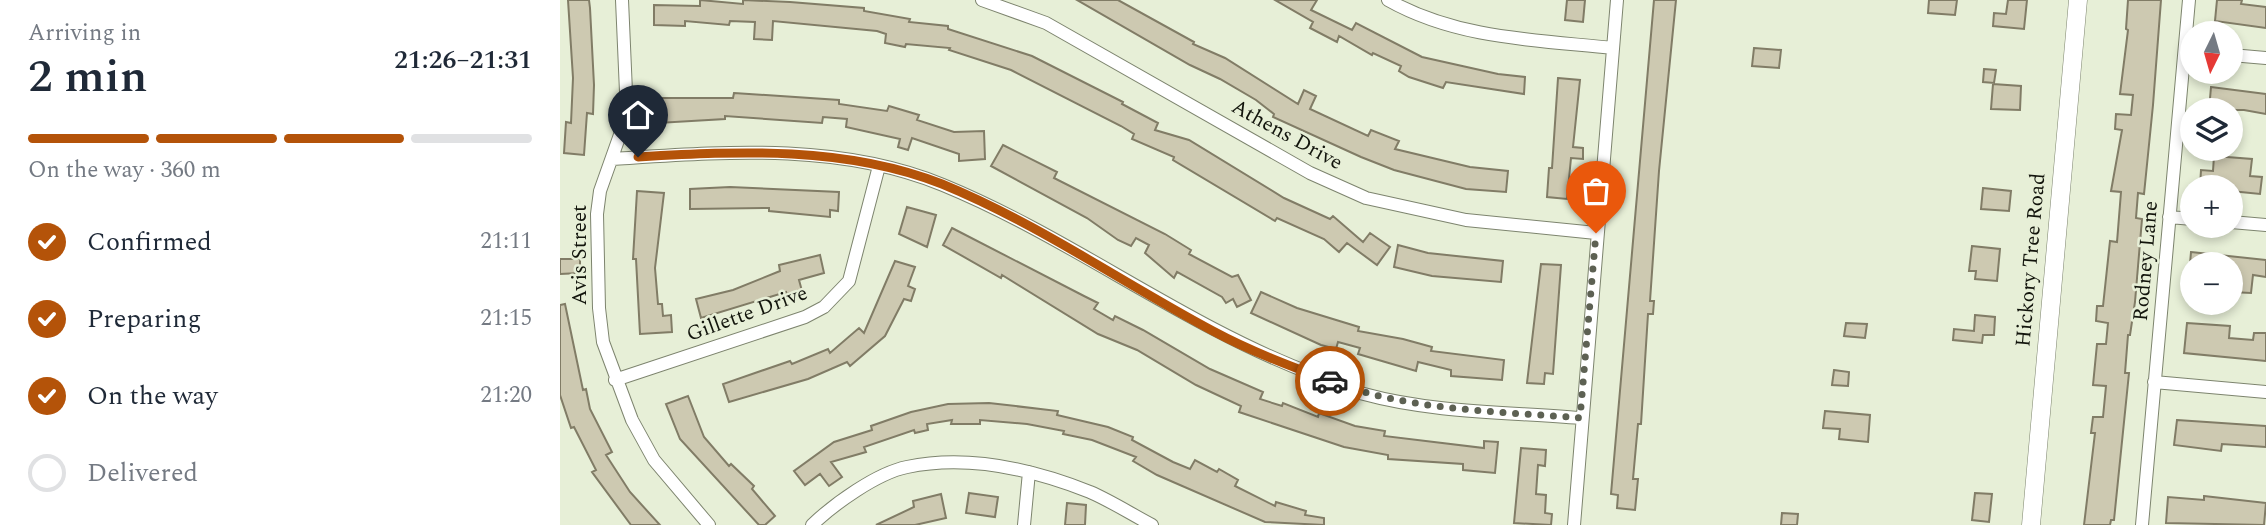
<!DOCTYPE html>
<html lang="en">
<head>
<meta charset="utf-8">
<style>
  :root { --surface:#fff; --page:#f6f6f7; --text:#1f2937; --muted:#747a83; --line:#e0e1e3; --accent:#b45309 }
  body { margin:0; font-family:Spectral,serif; background:var(--page); color:var(--text); height:100vh; display:flex; flex-direction:column; font-size:26px; white-space:nowrap }
  * { box-sizing:border-box; margin:0 }
  p { font-size:23px; color:var(--muted) }
  .icon { flex:none; width:38px; height:38px; fill:none; stroke:currentColor; stroke-width:2; stroke-linecap:round; stroke-linejoin:round }
  .map { position:relative; flex:1; overflow:hidden }
  .drawer { display:flex; flex-direction:column; background:var(--surface); width:560px }
  .drawer>* { flex:none }
  .needle { width:46px; rotate:185deg }
  .buttons { position:absolute; left:1620px; top:21px; display:grid; gap:14px }
  .buttons a { display:grid; place-items:center; width:63px; height:63px; border-radius:50%; background:var(--surface); box-shadow:0 4px 10px #0003; font-size:35px }
  .pin { position:absolute; display:grid; place-items:center; width:60px; height:60px; color:#fff; margin:-72px -30px; border-radius:50% 50% 50% 0; rotate:-45deg; box-shadow:0 0 7px #0007 }
  .pin .icon { rotate:45deg }
  .courier { position:absolute; display:grid; place-items:center; width:70px; height:70px; margin:-35px; border:5px solid #b45309; border-radius:50%; background:#fff; color:#222; box-shadow:0 2px 9px #0007 }
  .head em { font-style:normal; font-weight:600 }
  .head div { display:flex; flex-direction:column-reverse }
  .head { display:flex; align-items:center; justify-content:space-between; height:119px; padding:0 28px }
  h1 { font-size:46px; font-weight:600; line-height:52px }
  .bar { display:grid; grid-template-columns:repeat(4,1fr); gap:10px 7px; align-content:center; height:84px; padding:0 28px }
  .bar i { height:9px; border-radius:5px; background:var(--line) }
  .bar .current { background:var(--accent) }
  .bar p { grid-column:span 4 }
  ol { padding:0 28px; list-style:none }
  li { display:flex; align-items:center; gap:21px; height:77px }
  li p { margin-inline-start:auto }
  li .icon { padding:7px; border-radius:50%; background:var(--accent); color:#fff; stroke-width:4 }
  li:last-child { color:var(--muted) }
  li i { width:38px; height:38px; border:4px solid var(--line); border-radius:50% }
  main { display:flex; flex:1; min-height:0 }
  .map>svg:first-child { display:block }
  .building { fill:#cdc9b1; stroke:#817c66; stroke-width:2 }
  .lines { fill:none; stroke-linecap:round; stroke-linejoin:round }
  .street-casing { stroke:#7d846e; stroke-width:14 }
  .secondary-casing { stroke:#7d846e; stroke-width:19 }
  .street { stroke:#fff; stroke-width:12 }
  .secondary { stroke:#fff; stroke-width:18 }
  .done { stroke:#5d6153; stroke-width:7; stroke-dasharray:0 12.6 }
  .route { stroke:#b45309; stroke-width:9 }
  .labels { text-anchor:middle; dominant-baseline:central; stroke-width:5; stroke-linejoin:round; paint-order:stroke }
  .street-label { font-size:21px; fill:#12140c; stroke:#e7efd7 }
</style>
</head>
<body>
<main>
<section class="drawer">
<div class="head"><div><h1>2 min</h1><p>Arriving in</p></div><em>21:26–21:31</em></div>
<div class="bar"><i class="current"></i><i class="current"></i><i class="current"></i><i></i><p>On the way · 360 m</p></div>
<ol>
<li><svg class="icon" aria-label="check" viewBox="0 0 24 24"><path d="M5 12l5 5 9-10"/></svg>Confirmed<p>21:11</p></li>
<li><svg class="icon" aria-label="check" viewBox="0 0 24 24"><path d="M5 12l5 5 9-10"/></svg>Preparing<p>21:15</p></li>
<li><svg class="icon" aria-label="check" viewBox="0 0 24 24"><path d="M5 12l5 5 9-10"/></svg>On the way<p>21:20</p></li>
<li><i></i>Delivered</li>
</ol>
</section>
<div class="map">
<svg width="1706" height="525" viewBox="0 0 1706 525">
  <rect width="100%" height="100%" fill="#e7efd7"/>
  <path class="building" d="M 8,0 L 29,0 L 30,8 L 34,85 L 33,114 L 27,113 L 24,155 L 4,153 L 6,122 L 11,123 L 13,78 Z
    M 140,0 L 183,4 L 183,0 L 230,2 L 304,8 L 304,11 L 350,19 L 349,22 L 388,26 L 388,29 L 472,56 L 563,102 L 562,104 L 598,123 L 595,130 L 629,140 L 724,198 L 770,219 L 773,216 L 803,242 L 810,233 L 830,247 L 817,265 L 787,243 L 779,252 L 764,239 L 717,218 L 715,221 L 613,160 L 614,157 L 572,139 L 574,134 L 561,126 L 451,70 L 389,50 L 390,48 L 346,44 L 345,47 L 325,43 L 326,34 L 317,31 L 213,21 L 212,40 L 194,39 L 195,22 L 170,21 L 169,25 L 125,21 L 125,26 L 94,25 L 94,5 L 140,6 Z
    M 517,0 L 558,0 L 634,42 L 633,44 L 665,58 L 738,104 L 744,90 L 756,96 L 750,109 L 808,136 L 811,130 L 839,141 L 835,149 L 910,167 L 948,171 L 946,192 L 906,189 L 834,170 L 801,157 L 713,117 L 714,114 L 696,100 L 660,79 L 630,65 Z
    M 715,0 L 757,0 L 751,10 L 792,30 L 796,23 L 862,57 L 938,74 L 965,77 L 964,94 L 886,82 L 883,88 L 849,77 L 839,71 L 841,66 L 813,53 L 812,55 L 779,36 L 777,42 L 750,28 L 753,22 Z
    M 1007,0 L 1025,0 L 1023,22 L 1005,20 Z
    M 1094,0 L 1116,0 L 1099,171 L 1090,301 L 1094,301 L 1093,314 L 1088,314 L 1081,424 L 1078,424 L 1073,479 L 1078,479 L 1075,510 L 1057,508 L 1058,495 L 1051,494 Z
    M 1369,0 L 1397,0 L 1395,15 L 1368,13 Z
    M 1448,0 L 1467,0 L 1464,29 L 1433,26 L 1434,13 L 1446,14 Z
    M 1568,0 L 1601,0 L 1593,105 L 1584,194 L 1578,193 L 1576,218 L 1582,219 L 1575,302 L 1570,335 L 1568,335 L 1565,373 L 1569,373 L 1554,520 L 1551,520 L 1550,525 L 1524,525 L 1535,433 L 1531,433 L 1533,417 L 1543,417 L 1546,386 L 1533,385 L 1537,344 L 1546,344 L 1548,323 L 1536,321 L 1537,306 L 1543,306 L 1550,241 L 1557,242 L 1561,192 L 1551,191 L 1562,130 L 1555,129 L 1556,114 L 1571,115 L 1573,95 L 1560,94 L 1568,30 L 1566,29 Z
    M 1657,0 L 1682,0 L 1681,4 L 1706,7 L 1706,28 L 1655,21 Z
    M 1194,48 L 1221,50 L 1219,68 L 1192,66 Z
    M 1424,69 L 1436,70 L 1434,83 L 1423,82 Z
    M 998,78 L 1020,80 L 1013,147 L 1023,148 L 1023,159 L 1011,158 L 1007,199 L 987,197 L 989,168 L 992,168 Z
    M 1433,84 L 1461,86 L 1460,110 L 1431,109 Z
    M 1651,87 L 1706,94 L 1706,114 L 1684,110 L 1649,110 Z
    M 174,93 L 279,100 L 279,104 L 327,111 L 329,106 L 359,115 L 357,120 L 394,132 L 424,131 L 425,159 L 399,161 L 399,154 L 352,138 L 348,150 L 338,147 L 340,139 L 286,127 L 287,119 L 263,117 L 262,123 L 165,116 L 165,119 L 98,123 L 97,98 L 173,98 Z
    M 443,145 L 497,172 L 494,178 L 605,234 L 631,250 L 629,254 L 672,277 L 678,275 L 691,300 L 677,307 L 673,299 L 666,303 L 662,297 L 617,272 L 614,278 L 585,253 L 589,245 L 576,238 L 571,246 L 558,240 L 527,218 L 431,166 Z
    M 1654,156 L 1692,159 L 1690,176 L 1702,177 L 1700,194 L 1671,191 L 1671,187 L 1640,187 L 1641,170 L 1653,171 Z
    M 170,187 L 279,192 L 278,211 L 270,210 L 270,217 L 209,211 L 209,208 L 130,209 L 130,189 Z
    M 1423,188 L 1451,191 L 1449,211 L 1421,209 Z
    M 77,191 L 104,193 L 95,268 L 98,304 L 102,304 L 103,316 L 111,315 L 112,332 L 80,334 L 76,259 L 73,259 Z
    M 347,207 L 376,215 L 367,247 L 339,234 Z
    M 392,228 L 524,296 L 538,303 L 534,309 L 553,320 L 555,316 L 583,330 L 650,369 L 703,392 L 700,399 L 722,406 L 723,403 L 758,417 L 759,413 L 795,426 L 825,431 L 824,436 L 924,448 L 924,441 L 938,442 L 935,473 L 903,470 L 903,464 L 828,459 L 828,455 L 784,447 L 679,412 L 681,406 L 636,385 L 577,350 L 538,334 L 442,275 L 441,278 L 383,245 Z
    M 838,245 L 868,253 L 943,261 L 941,282 L 872,276 L 834,267 Z
    M 1412,246 L 1440,249 L 1437,281 L 1415,279 L 1416,271 L 1409,271 Z
    M 1631,252 L 1706,260 L 1706,277 L 1693,275 L 1691,293 L 1671,292 L 1671,264 L 1630,264 Z
    M 260,255 L 264,273 L 239,280 L 242,291 L 226,294 L 226,292 L 141,318 L 136,299 L 173,290 L 220,271 L 219,265 Z
    M 0,259 L 20,259 L 20,273 L 0,274 Z
    M 335,261 L 355,267 L 348,286 L 355,289 L 351,301 L 344,299 L 325,336 L 290,366 L 287,362 L 248,379 L 169,402 L 163,384 L 230,361 L 232,364 L 268,349 L 270,353 L 299,328 L 304,333 Z
    M 981,264 L 1001,265 L 993,374 L 985,373 L 984,384 L 967,383 Z
    M 701,292 L 737,308 L 799,327 L 798,331 L 843,339 L 872,347 L 871,351 L 944,360 L 942,380 L 891,376 L 891,370 L 858,362 L 856,371 L 798,354 L 800,348 L 778,342 L 776,349 L 761,345 L 691,313 Z
    M 5,304 L 23,390 L 26,389 L 30,409 L 52,452 L 46,455 L 70,492 L 100,525 L 71,525 L 32,472 L 36,470 L 14,427 L 11,428 L 0,395 L 0,305 Z
    M 1415,315 L 1435,317 L 1434,335 L 1423,335 L 1422,343 L 1393,340 L 1394,329 L 1414,331 Z
    M 1286,323 L 1307,324 L 1305,338 L 1284,336 Z
    M 1627,323 L 1670,326 L 1669,338 L 1693,340 L 1694,333 L 1706,333 L 1706,361 L 1624,353 Z
    M 1274,370 L 1289,372 L 1288,386 L 1272,385 Z
    M 128,396 L 144,437 L 169,466 L 171,464 L 194,486 L 192,489 L 215,516 L 205,525 L 199,525 L 120,439 L 106,404 Z
    M 429,403 L 498,411 L 497,415 L 548,427 L 573,437 L 572,440 L 613,462 L 630,469 L 635,460 L 657,472 L 659,469 L 678,480 L 675,486 L 715,506 L 716,502 L 746,511 L 745,515 L 764,518 L 764,525 L 705,522 L 597,475 L 573,461 L 576,457 L 532,440 L 503,434 L 504,431 L 467,424 L 420,420 L 420,424 L 391,424 L 392,420 L 367,424 L 368,430 L 355,433 L 354,430 L 304,447 L 306,452 L 271,462 L 282,477 L 269,486 L 260,474 L 245,485 L 234,471 L 274,442 L 312,430 L 311,426 L 351,412 L 388,404 Z
    M 1265,411 L 1310,415 L 1308,442 L 1279,439 L 1280,429 L 1263,428 Z
    M 1617,420 L 1706,426 L 1706,447 L 1662,444 L 1661,451 L 1614,445 Z
    M 961,448 L 986,450 L 985,466 L 978,465 L 976,494 L 986,495 L 985,513 L 992,514 L 991,525 L 954,523 Z
    M 409,493 L 438,497 L 435,517 L 406,513 Z
    M 1415,493 L 1432,494 L 1429,522 L 1412,520 Z
    M 381,494 L 386,518 L 355,525 L 316,525 L 354,507 L 353,501 Z
    M 1644,496 L 1706,503 L 1704,525 L 1606,523 L 1608,497 L 1644,500 Z
    M 507,503 L 526,505 L 525,525 L 505,525 Z
    M 1222,513 L 1238,514 L 1237,525 L 1221,525 Z"/>
  <g class="lines">
    <g class="street-casing">
      <path id="street" d="M 62,0 L 67,115 L 40,191 L 37,214 L 39,308 L 43,342 L 72,420 L 94,460 L 149,525
        M 422,0 L 486,23 L 750,173 L 806,198 L 906,220 L 1036,233
        M 828,0 C 897,39 976,40 1053,48
        M 1671,55 L 1706,58
        M 53,159 C 163,152 278,142 383,185 C 512,238 624,326 755,375 C 771,382 788,390 804,394 C 873,413 950,412 1020,418
        M 1609,217 L 1633,219
        M 1671,222 L 1706,225
        M 55,380 L 245,317 L 264,307 L 289,281 L 319,166
        M 1594,382 L 1706,392
        M 252,525 C 274,504 317,473 347,467 C 409,454 472,469 530,492 C 551,501 571,514 592,525
        M 464,525 L 469,472
        M 1014,525 L 1057,0
        M 1582,525 L 1629,0"/>
    </g>
    <g class="secondary-casing">
      <path id="secondary" d="M 1471,525 L 1518,0"/>
    </g>
    <use href="#street" class="street"/>
    <use href="#secondary" class="secondary"/>
  </g>
  <g class="lines">
    <path class="done" d="M 770,381 C 849,411 937,411 1020,418 L 1036,233"/>
    <path class="route" d="M 78,157 C 180,151 285,146 382,184 C 477,223 563,283 653,331 C 690,351 730,366 770,381"/>
  </g>
  <g class="labels">
    <g class="street-label">
      <text transform="translate(727 135) rotate(29)">Athens Drive</text>
      <text transform="translate(20 255) rotate(-90)">Avis Street</text>
      <text transform="translate(1471 260) rotate(-85)">Hickory Tree Road</text>
      <text transform="translate(1586 261) rotate(-85)">Rodney Lane</text>
      <text transform="translate(187 314) rotate(-20)">Gillette Drive</text>
    </g>
  </g>
</svg>
<div class="buttons">
<a><svg class="needle" viewBox="-14 -14 28 28"><path d="M0-13l5 13h-10z" fill="#e53935"/><path d="M0 13l5-13h-10z" fill="#747a83"/></svg></a>
<a><svg class="icon" aria-label="layers" viewBox="0 0 24 24"><path d="M12 4l9 5-9 5-9-5zM3 14l9 5 9-5"/></svg></a>
<a>+</a>
<a>−</a>
</div>
<div class="pin" style="left:1036px;top:233px;background:#ea580c"><svg class="icon" aria-label="bag" viewBox="0 0 24 24"><path d="M5 8h14l-1 12H6zM9 8a3 3 0 0 1 6 0"/></svg></div>
<div class="pin" style="left:78px;top:157px;background:#1f2937"><svg class="icon" aria-label="home" viewBox="0 0 24 24"><path d="M3 11l9-7 9 7M6 9v11h12V9"/></svg></div>
<div class="courier" style="left:770px;top:381px"><svg class="icon" aria-label="car" viewBox="0 0 24 24"><path d="M5 17H2v-5l4-1 3-4h7l3 4 3 1v5h-3M9 17h6M6 11h13"/><circle cx="7" cy="17" r="2"/><circle cx="17" cy="17" r="2"/></svg></div>
</div>
</main>
</body>
</html>
